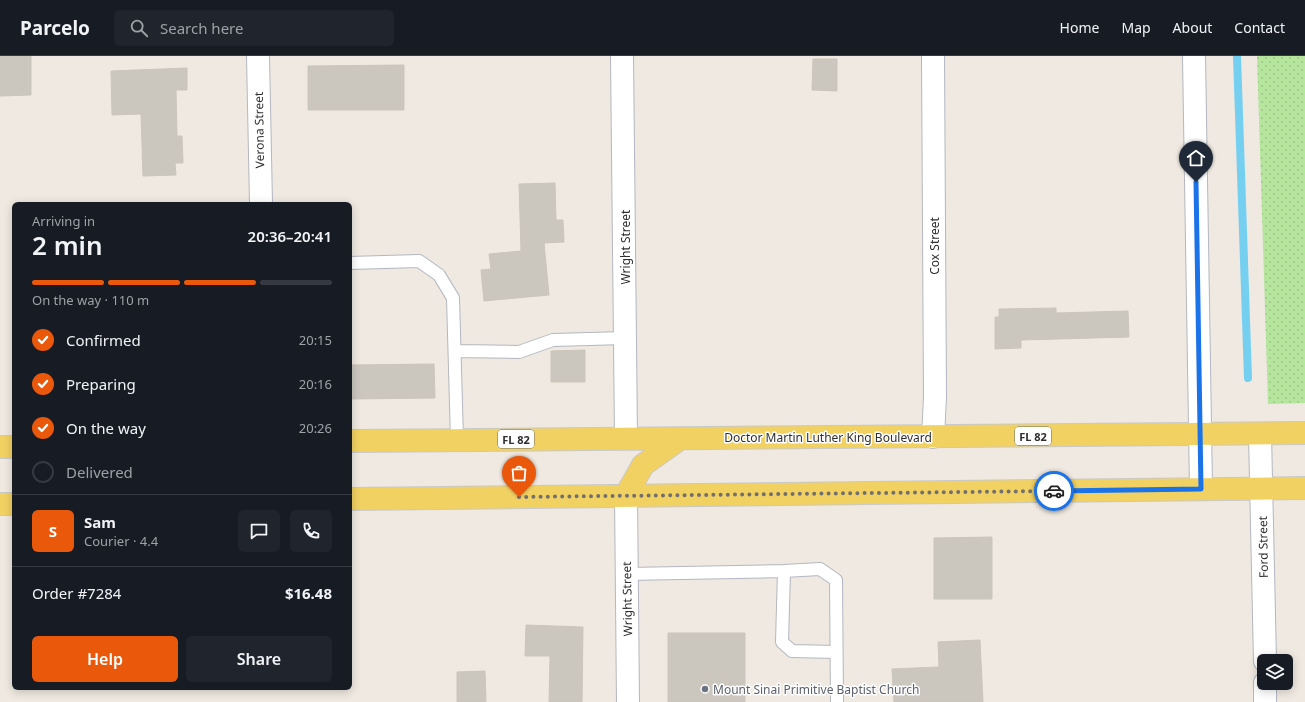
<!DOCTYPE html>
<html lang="en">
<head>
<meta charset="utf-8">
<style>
  :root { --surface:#171b24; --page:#20242c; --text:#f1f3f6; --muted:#9ea1a6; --line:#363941; --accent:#ea580c }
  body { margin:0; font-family:"Noto Sans",sans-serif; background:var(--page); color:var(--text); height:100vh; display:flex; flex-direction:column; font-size:15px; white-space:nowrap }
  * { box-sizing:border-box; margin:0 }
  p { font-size:13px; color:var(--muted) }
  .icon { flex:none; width:22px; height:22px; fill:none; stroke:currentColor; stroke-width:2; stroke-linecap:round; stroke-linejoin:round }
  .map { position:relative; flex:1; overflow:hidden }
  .side { position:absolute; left:12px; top:146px; width:340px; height:488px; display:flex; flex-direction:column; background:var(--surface); border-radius:6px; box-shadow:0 2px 10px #0003 }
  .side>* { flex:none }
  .buttons { position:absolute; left:1257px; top:598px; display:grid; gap:8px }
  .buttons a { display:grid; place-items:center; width:36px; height:36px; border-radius:6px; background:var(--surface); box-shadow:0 2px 10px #0003; font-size:20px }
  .pin { position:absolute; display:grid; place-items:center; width:34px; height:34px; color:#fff; margin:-41px -17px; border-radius:50% 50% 50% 0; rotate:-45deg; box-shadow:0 0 4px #0007 }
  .pin .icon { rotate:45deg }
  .courier { position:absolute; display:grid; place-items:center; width:40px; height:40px; margin:-20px; border:3px solid #1a73e8; border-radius:50%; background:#fff; color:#222; box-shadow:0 1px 5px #0007 }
  .headline em { font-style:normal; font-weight:600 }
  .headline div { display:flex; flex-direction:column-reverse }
  .headline { display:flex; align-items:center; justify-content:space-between; height:68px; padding:0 20px }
  h1 { font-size:26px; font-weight:600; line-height:30px }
  .bar { display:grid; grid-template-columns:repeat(4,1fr); gap:6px 4px; align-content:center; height:48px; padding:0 20px }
  .bar i { height:5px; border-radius:3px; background:var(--line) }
  .bar .active { background:var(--accent) }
  .bar p { grid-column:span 4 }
  .line { display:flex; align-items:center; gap:10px; padding:0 20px; border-top:1px solid var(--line) }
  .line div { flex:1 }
  .round { display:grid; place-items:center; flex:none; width:42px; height:42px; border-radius:6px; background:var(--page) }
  ol { padding:0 20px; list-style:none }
  li { display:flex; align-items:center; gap:12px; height:44px }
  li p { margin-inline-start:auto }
  li .icon { padding:4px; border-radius:50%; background:var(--accent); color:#fff; stroke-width:4 }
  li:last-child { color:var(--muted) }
  li i { width:22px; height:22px; border:2px solid var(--line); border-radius:50% }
  .button { display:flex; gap:8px; margin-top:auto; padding:8px 20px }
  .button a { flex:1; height:46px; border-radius:6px; background:var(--accent); color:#fff; font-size:16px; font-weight:600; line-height:46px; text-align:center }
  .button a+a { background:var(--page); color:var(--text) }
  header { display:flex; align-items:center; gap:24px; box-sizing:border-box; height:56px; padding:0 20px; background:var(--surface); border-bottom:1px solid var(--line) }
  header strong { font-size:19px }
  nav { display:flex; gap:22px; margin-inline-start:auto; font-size:14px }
  .search { width:280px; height:36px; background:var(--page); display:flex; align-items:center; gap:10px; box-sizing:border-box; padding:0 14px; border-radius:6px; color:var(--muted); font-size:15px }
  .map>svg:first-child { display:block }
  .park { fill:url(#park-dots) }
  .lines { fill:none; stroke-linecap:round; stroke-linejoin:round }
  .stream { stroke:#75cff0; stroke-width:8 }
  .building { fill:#cbc7bf; stroke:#cbc5ba }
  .lane-casing { stroke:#b4b7c1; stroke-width:14 }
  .street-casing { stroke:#b4b7c1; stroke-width:24 }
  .secondary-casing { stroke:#b4b7c1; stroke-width:24 }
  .primary-casing { stroke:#c9c9c9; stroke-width:24 }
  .lane { stroke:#fff; stroke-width:12 }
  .street { stroke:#fff; stroke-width:22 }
  .secondary { stroke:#fff; stroke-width:22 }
  .primary { stroke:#f2d163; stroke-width:22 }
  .done { stroke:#726f6d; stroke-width:4; stroke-dasharray:0 7.2 }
  .route { stroke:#1a73e8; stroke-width:5 }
  .worship-dot { fill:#6b7280; stroke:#fff; stroke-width:1.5 }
  .labels { text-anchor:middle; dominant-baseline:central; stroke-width:3; stroke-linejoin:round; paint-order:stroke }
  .shield { fill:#fff; stroke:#6d6d6d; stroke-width:1 }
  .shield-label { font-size:11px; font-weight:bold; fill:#2e2e2e }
  .street-label { font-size:12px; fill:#2e2e2e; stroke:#fff }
  .worship-label { font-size:12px; fill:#5b616d; stroke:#fff; text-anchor:start }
</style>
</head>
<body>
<header>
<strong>Parcelo</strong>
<div class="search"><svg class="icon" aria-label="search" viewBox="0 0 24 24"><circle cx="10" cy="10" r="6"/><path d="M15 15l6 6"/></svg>Search here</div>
<nav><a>Home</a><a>Map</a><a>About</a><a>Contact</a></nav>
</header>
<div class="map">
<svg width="1305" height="646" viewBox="0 0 1305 646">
  <defs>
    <pattern id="park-dots" width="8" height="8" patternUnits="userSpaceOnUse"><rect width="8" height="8" fill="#b6e59e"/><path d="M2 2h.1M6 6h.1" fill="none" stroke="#9dc588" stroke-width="1.8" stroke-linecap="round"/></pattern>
  </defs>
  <rect width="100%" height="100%" fill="#efe9e1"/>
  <path class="park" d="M 1257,0 L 1305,0 L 1305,347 L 1268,348 Z"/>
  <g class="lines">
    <path class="stream" d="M 1237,0 L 1248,322"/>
  </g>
  <path class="building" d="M 0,0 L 31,0 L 31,39 L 0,40 Z
    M 813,3 L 837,3 L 837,35 L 812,34 Z
    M 404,9 L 404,54 L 308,54 L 308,10 Z
    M 187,12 L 187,34 L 176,34 L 177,80 L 182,80 L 183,107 L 175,107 L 176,119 L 143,120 L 141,58 L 112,59 L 111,15 Z
    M 555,127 L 556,164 L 563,164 L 564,186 L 544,187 L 549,239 L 484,245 L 481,214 L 491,213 L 489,198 L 521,195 L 519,128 Z
    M 1056,252 L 1056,257 L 1128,255 L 1129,281 L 1021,284 L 1021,292 L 995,293 L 995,261 L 999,261 L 999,253 Z
    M 585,294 L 585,326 L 551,326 L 551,295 Z
    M 434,308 L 435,342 L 350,343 L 350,309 Z
    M 992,481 L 992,543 L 934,543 L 934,482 Z
    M 526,569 L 583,571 L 582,646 L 549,646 L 550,600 L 525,600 Z
    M 668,577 L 745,577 L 745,646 L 668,646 Z
    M 980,584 L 983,646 L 894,646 L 892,613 L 939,611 L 938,586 Z
    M 485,615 L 486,646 L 457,646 L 457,616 Z"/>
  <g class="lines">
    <g class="lane-casing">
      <path id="lane" d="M 350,207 L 419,205 L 439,219 L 453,242 L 457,384
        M 455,295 L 519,296 L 553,284 L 625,282
        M 784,515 L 782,586 L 792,595 L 836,596
        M 627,518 L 784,515 L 820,513 L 836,524 L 837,646"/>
    </g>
    <g class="street-casing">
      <path id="street" d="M 258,0 L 261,148
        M 622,0 L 626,382
        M 933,0 L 935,341 L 933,381
        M 1194,0 L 1201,433
        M 626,439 L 628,646"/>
    </g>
    <g class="secondary-casing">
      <path id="secondary" d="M 1260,378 L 1265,605
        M 1265,627 L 1265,646"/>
    </g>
    <g class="primary-casing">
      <path id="primary" d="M 350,385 L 1305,377
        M 0,391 L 14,391
        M 626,439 L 643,409 L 681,382
        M 350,443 L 1305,432
        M 0,448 L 14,448"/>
    </g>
    <use href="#lane" class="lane"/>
    <use href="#street" class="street"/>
    <use href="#secondary" class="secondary"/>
    <use href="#primary" class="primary"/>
  </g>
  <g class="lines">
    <path class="done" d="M 519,441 L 1054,435"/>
    <path class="route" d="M 1054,435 L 1201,433 L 1196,126"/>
  </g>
  <circle class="worship-dot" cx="705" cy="633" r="4"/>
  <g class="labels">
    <g class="shield">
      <rect x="1015" y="371" width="36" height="18" rx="3"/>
      <rect x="498" y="374" width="36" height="18" rx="3"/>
    </g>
    <g class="shield-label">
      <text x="1033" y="380">FL 82</text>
      <text x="516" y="383">FL 82</text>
    </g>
    <g class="street-label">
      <text transform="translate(259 74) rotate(-91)">Verona Street</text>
      <text transform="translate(934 190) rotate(-90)">Cox Street</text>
      <text transform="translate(625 191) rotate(-90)">Wright Street</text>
      <text x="828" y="381">Doctor Martin Luther King Boulevard</text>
      <text transform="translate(1263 491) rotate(-91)">Ford Street</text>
      <text transform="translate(627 543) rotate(-91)">Wright Street</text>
    </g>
    <g class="worship-label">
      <text x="713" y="633">Mount Sinai Primitive Baptist Church</text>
    </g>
  </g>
</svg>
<div class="buttons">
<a><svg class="icon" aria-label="layers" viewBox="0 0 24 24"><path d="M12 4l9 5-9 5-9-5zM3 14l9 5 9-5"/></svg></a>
</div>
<div class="pin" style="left:519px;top:441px;background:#ea580c"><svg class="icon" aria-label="bag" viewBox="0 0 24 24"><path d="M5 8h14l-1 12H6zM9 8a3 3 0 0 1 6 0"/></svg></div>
<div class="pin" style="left:1196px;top:126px;background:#1f2937"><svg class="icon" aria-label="home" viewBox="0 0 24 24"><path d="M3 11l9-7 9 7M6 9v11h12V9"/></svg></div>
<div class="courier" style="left:1054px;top:435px"><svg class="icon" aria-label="car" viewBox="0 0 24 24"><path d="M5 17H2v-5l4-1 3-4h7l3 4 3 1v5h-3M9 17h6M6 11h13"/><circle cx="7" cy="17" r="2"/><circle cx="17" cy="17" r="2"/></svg></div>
<section class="side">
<div class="headline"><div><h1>2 min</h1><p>Arriving in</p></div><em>20:36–20:41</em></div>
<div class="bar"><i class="active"></i><i class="active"></i><i class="active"></i><i></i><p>On the way · 110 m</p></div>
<ol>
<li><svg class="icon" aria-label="check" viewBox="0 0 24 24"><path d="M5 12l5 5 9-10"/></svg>Confirmed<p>20:15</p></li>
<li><svg class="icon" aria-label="check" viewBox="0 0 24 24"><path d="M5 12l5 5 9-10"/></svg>Preparing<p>20:16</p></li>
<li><svg class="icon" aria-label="check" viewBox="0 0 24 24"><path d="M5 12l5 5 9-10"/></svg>On the way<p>20:26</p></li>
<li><i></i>Delivered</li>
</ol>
<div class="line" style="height:72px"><b class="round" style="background:var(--accent);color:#fff">S</b><div><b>Sam</b><p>Courier · 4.4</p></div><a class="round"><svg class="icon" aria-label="chat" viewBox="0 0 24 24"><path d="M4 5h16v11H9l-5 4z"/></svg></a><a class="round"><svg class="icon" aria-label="phone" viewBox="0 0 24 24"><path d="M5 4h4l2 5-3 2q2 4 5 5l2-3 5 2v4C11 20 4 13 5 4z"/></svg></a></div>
<div class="line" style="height:52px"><div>Order #7284</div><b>$16.48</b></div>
<div class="button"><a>Help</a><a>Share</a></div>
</section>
</div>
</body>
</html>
